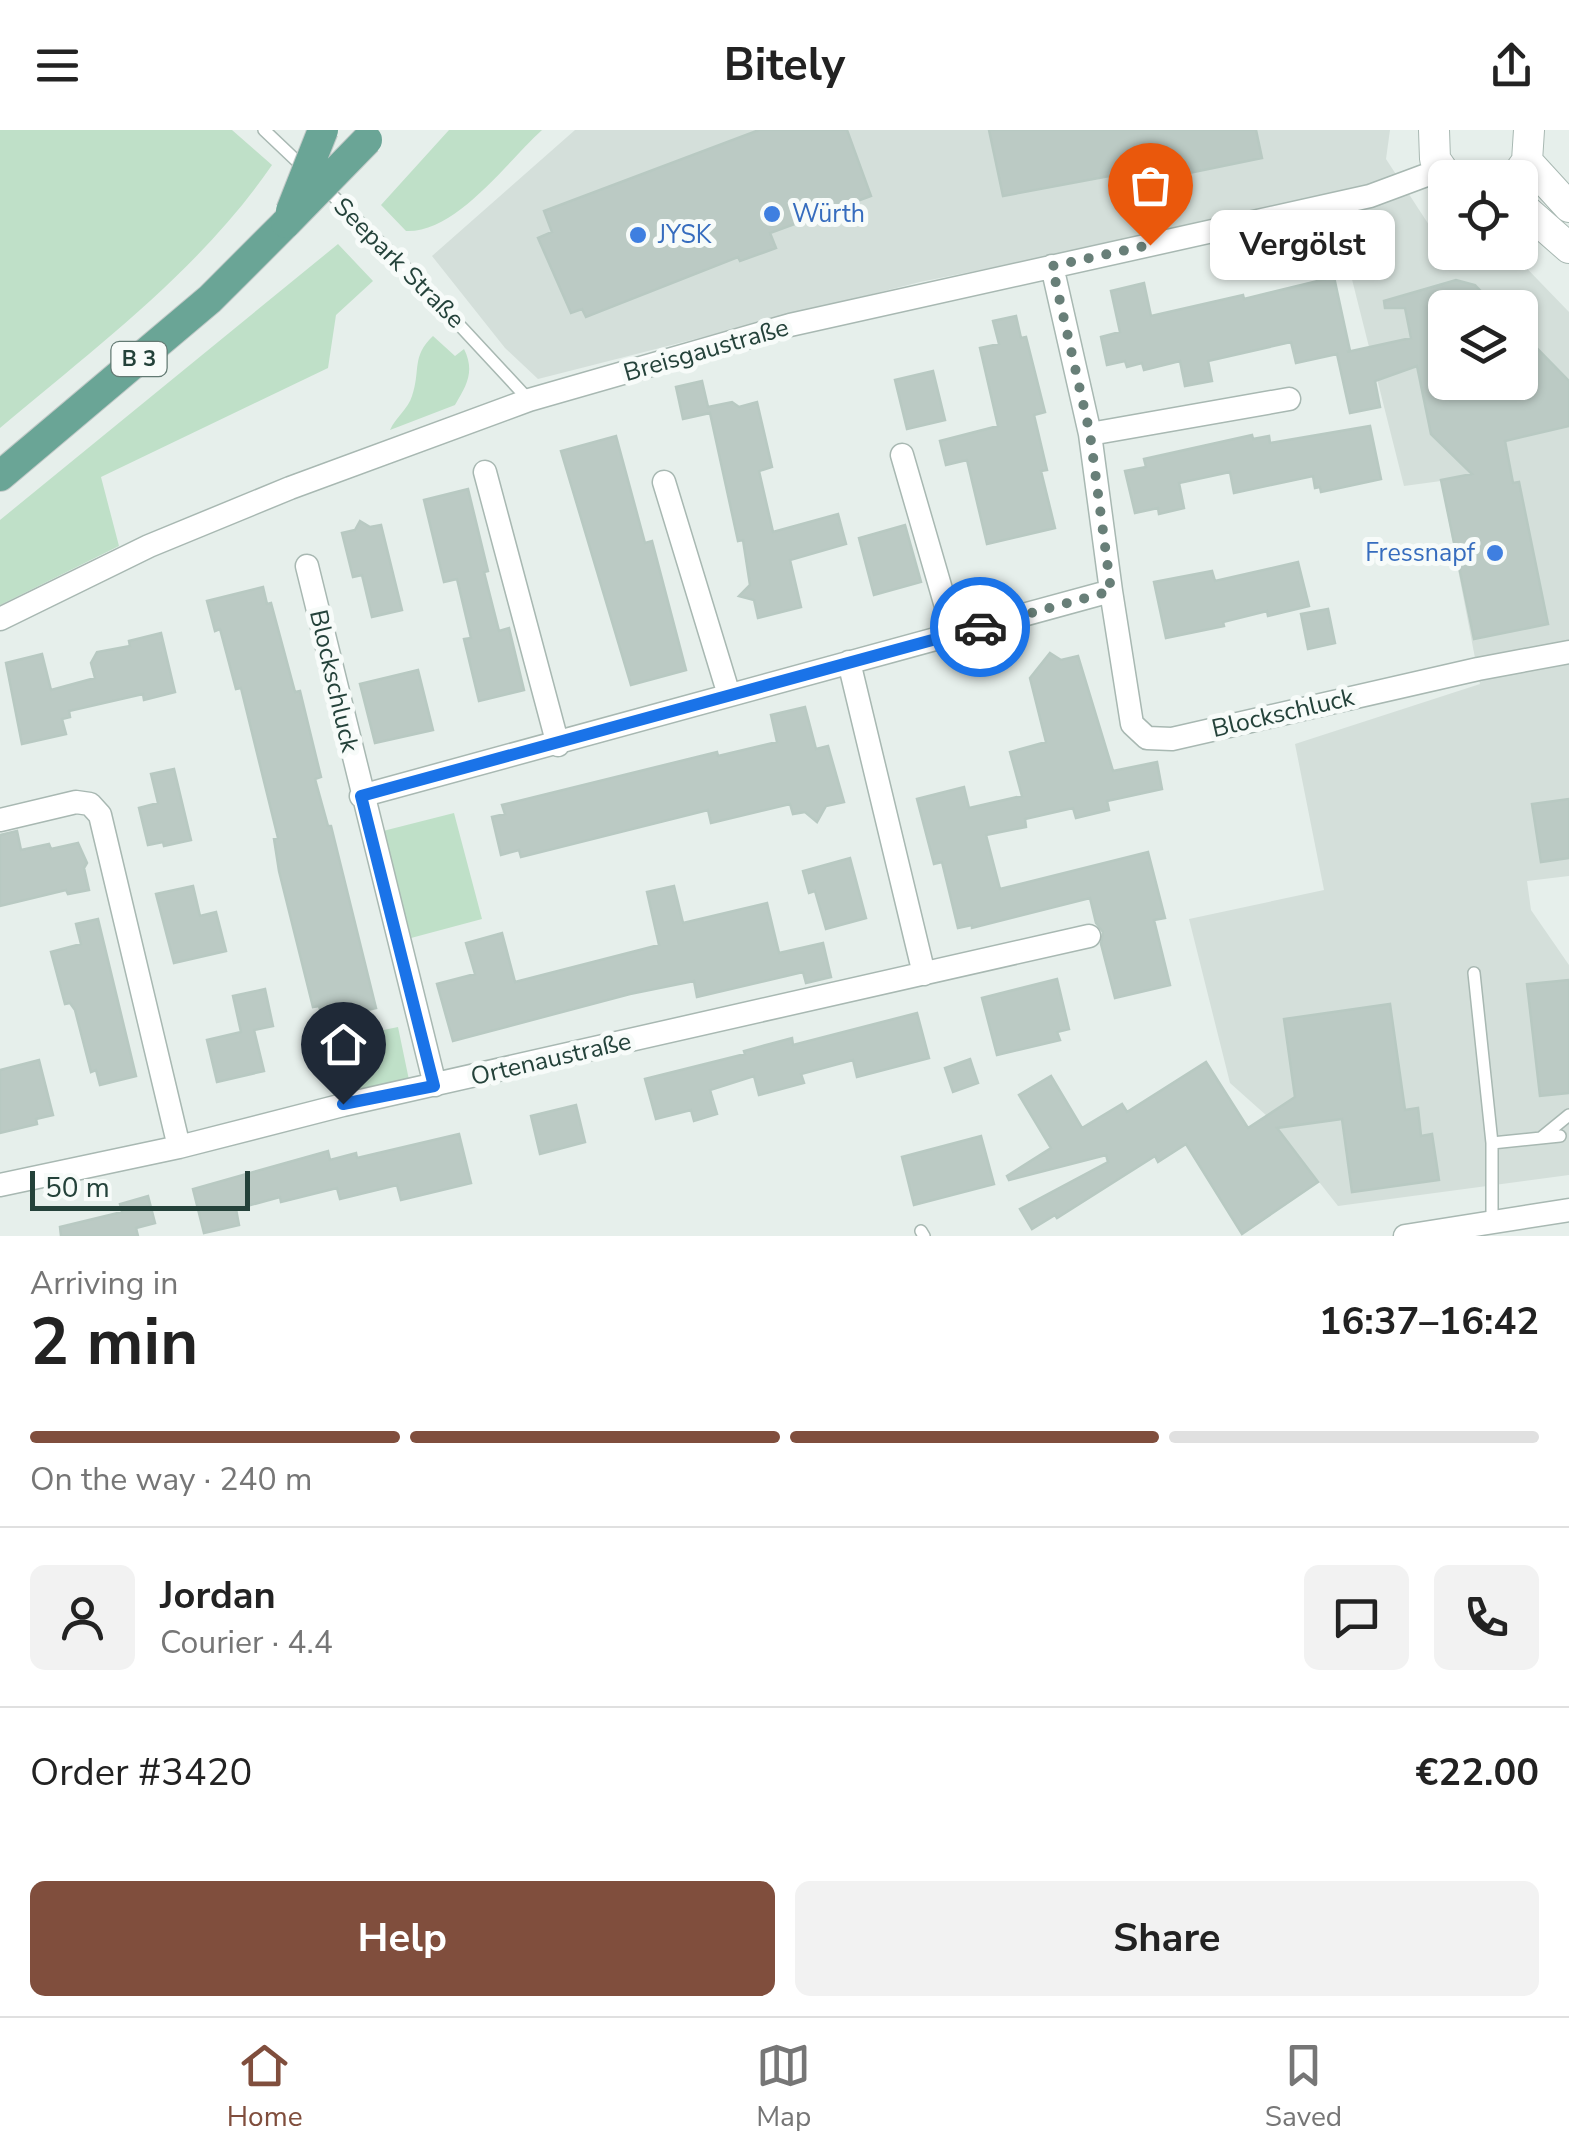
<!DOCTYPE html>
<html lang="en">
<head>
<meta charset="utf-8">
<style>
  :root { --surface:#fff; --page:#f2f2f2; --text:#222; --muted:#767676; --line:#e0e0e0; --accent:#804e3d }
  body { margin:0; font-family:"Nunito Sans",sans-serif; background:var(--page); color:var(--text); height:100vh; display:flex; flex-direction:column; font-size:38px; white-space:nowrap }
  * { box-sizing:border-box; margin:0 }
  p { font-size:32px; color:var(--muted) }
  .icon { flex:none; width:55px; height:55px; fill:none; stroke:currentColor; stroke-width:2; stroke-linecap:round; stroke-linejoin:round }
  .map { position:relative; height:1106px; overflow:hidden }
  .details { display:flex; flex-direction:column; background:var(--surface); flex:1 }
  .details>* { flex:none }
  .fabs { position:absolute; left:1428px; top:30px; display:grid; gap:20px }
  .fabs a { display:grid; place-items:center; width:110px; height:110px; border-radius:15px; background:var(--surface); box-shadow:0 2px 8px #0004; font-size:50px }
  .scale { position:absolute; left:30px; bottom:25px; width:220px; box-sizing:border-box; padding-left:10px; border:5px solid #24423a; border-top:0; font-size:28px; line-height:35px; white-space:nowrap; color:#24423a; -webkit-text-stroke:8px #f7fbf9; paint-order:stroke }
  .pin { position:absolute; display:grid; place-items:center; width:85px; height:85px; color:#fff; margin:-102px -42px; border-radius:50% 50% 50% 0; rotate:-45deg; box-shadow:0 0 10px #0007 }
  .pin .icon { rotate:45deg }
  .courier { position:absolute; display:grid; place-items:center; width:100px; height:100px; margin:-50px; border:8px solid #1a73e8; border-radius:50%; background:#fff; color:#222; box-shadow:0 2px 12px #0007 }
  .bubble { position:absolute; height:70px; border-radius:15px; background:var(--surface); box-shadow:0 2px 8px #0004; font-size:32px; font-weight:700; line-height:70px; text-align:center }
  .headline em { font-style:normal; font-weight:700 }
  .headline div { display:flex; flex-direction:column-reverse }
  .headline { display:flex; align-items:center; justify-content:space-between; height:170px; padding:0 30px }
  h1 { font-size:65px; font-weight:700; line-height:75px }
  .bar { display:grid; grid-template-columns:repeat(4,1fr); gap:15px 10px; align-content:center; height:120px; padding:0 30px }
  .bar i { height:12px; border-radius:8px; background:var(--line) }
  .bar .current { background:var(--accent) }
  .bar p { grid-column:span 4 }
  .line { display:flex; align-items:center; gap:25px; padding:0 30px; border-top:2px solid var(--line) }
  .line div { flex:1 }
  .round { display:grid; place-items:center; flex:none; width:105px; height:105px; border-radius:15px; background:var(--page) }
  .action { display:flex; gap:20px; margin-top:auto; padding:20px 30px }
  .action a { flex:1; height:115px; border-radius:15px; background:var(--accent); color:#fff; font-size:40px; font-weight:700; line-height:115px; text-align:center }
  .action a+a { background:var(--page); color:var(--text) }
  header { display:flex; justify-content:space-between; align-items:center; height:130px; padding:0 30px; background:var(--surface); font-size:45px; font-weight:700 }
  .dock { display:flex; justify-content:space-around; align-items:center; height:140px; border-top:2px solid var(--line); background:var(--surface); font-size:28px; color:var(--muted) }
  .dock a { display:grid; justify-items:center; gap:5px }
  .dock .current { color:var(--accent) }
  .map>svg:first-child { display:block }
  .built { fill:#d4dfda; fill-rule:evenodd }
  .green { fill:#bfe0c8 }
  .building { fill:#bbcac4; stroke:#b8c9c2; stroke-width:2.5 }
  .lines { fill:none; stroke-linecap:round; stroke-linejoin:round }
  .service-casing { stroke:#a8b8b2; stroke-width:14 }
  .minor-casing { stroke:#a8b8b2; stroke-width:25 }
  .tertiary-casing { stroke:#a8b8b2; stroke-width:32 }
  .primary-casing { stroke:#c2cac8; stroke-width:32 }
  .service { stroke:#fff; stroke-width:11 }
  .minor { stroke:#fff; stroke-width:22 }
  .tertiary { stroke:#fff; stroke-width:30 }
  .primary { stroke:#6aa596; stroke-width:30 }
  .primary-bridge-casing { stroke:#c2cac8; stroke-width:32; stroke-linecap:butt }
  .primary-bridge { stroke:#6aa596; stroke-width:30 }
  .done { stroke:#687f78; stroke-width:10; stroke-dasharray:0 18 }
  .route { stroke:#1a73e8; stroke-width:12 }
  .shop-dot { fill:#3f7fe0; stroke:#f7fbf9; stroke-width:4 }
  .labels { text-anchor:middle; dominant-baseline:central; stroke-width:10; stroke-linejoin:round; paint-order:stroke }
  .shield { fill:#f7fbf9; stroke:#637a73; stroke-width:2.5 }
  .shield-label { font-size:22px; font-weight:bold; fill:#24423a }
  .shop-label { font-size:25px; fill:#366cbe; stroke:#f7fbf9; text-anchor:start }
  .street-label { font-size:25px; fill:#24423a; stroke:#f7fbf9 }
</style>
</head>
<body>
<header><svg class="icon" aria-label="menu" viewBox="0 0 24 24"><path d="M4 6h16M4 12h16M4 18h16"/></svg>Bitely<svg class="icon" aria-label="share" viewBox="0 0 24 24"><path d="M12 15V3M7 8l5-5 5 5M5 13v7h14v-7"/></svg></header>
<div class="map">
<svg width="1569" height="1106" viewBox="0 0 1569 1106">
  <rect width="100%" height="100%" fill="#e6efeb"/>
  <path class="built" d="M 575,0 L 1390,0 L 1386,29 L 1429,95 L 1445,96 L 1445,122 L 1512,123 L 1569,182 L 1569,746 L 1527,751 L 1531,780 L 1569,835 L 1569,1045 L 1338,1076 L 1267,986 L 1230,953 L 1189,789 L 1324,760 L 1295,614 L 1480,554 L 1441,351 L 1404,356 L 1332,70 L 920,152 L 538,249 L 505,218 L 432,126 ZM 1445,178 L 1520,178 L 1520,252 L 1445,252 Z"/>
  <path class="green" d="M 0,0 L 232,0 L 272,35 C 200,140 96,217 0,298 Z
    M 449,0 L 542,0 C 506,33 456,103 406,101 L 381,75 Z
    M 338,114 L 373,151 L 336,185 L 328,238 L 101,347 L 119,416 L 0,475 L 0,390 Z
    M 433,206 L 455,226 L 464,219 C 475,241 467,255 455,275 L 390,300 C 396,287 408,279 412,266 C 421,240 411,227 433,206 Z
    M 454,683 L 482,789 L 411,808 L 383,701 Z
    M 398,897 L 409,950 L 337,964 L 326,912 Z"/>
  <path class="building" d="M 759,0 L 847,0 L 871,66 L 770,103 L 776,118 L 740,131 L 738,127 L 586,187 L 582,179 L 571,183 L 538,108 L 552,102 L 544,81 Z
    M 989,0 L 1256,0 L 1262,28 L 1150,51 L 1147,39 L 1003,66 Z
    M 1334,147 L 1350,221 L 1347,222 L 1411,208 L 1405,178 L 1385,178 L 1384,171 L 1456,150 L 1475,155 L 1497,178 L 1445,178 L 1445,252 L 1520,252 L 1520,201 L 1569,251 L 1569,296 L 1505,311 L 1513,353 L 1519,352 L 1548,494 L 1474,509 L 1441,350 L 1472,344 L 1431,304 L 1417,236 L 1375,251 L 1380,277 L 1350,283 L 1337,224 L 1296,233 L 1291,212 L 1208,231 L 1212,251 L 1185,256 L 1180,231 L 1144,240 L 1142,233 L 1127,237 L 1125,231 L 1107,235 L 1101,207 L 1120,202 L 1111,161 L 1144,153 L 1151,186 L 1243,165 L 1244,169 Z
    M 1016,186 L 1021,208 L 1026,207 L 1045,282 L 1034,285 L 1047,340 L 1041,341 L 1055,398 L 987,414 L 967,330 L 946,335 L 940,311 L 998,296 L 980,218 L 999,214 L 993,191 Z
    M 933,241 L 945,290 L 907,299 L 895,250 Z
    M 702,251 L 708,277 L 732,272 L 739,277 L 757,272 L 772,337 L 759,341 L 773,402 L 838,384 L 846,414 L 790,430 L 801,477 L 758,488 L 754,470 L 739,466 L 750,455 L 743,410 L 738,411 L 710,283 L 683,289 L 676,257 Z
    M 1370,296 L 1381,349 L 1321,362 L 1320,357 L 1315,358 L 1313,346 L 1234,363 L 1230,342 L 1179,353 L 1184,378 L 1159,384 L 1158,378 L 1135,383 L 1125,341 L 1146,337 L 1144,329 L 1252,305 L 1253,309 L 1269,306 L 1270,313 Z
    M 616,306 L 645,413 L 652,411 L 686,540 L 631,555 L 561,321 Z
    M 468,359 L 488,441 L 484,442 L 499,501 L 509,498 L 524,560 L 479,571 L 464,509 L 471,508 L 457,449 L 444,452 L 424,370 Z
    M 360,391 L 370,397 L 381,395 L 402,480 L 372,487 L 362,445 L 353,447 L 342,403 L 355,400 Z
    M 905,395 L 921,452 L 874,465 L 859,408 Z
    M 1298,432 L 1309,476 L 1268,486 L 1267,481 L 1223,492 L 1224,496 L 1166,508 L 1154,452 L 1212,441 L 1215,451 Z
    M 263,457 L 267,474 L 271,473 L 295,562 L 300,561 L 321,647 L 315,649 L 328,696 L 331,696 L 376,878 L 323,890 L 319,876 L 313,877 L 279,741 L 274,709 L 278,708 L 241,558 L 236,559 L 220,499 L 215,501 L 207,471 Z
    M 1328,479 L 1335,513 L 1308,519 L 1301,484 Z
    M 161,503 L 175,562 L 144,570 L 143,564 L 69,581 L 70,587 L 62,589 L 66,604 L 22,614 L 6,533 L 42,524 L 51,560 L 95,548 L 91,533 L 97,522 L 130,516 L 129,511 Z
    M 1050,523 L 1061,530 L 1078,526 L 1113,641 L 1157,632 L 1162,659 L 1107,671 L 1109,680 L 1076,688 L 1073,678 L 1025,689 L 1026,697 L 986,705 L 1000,759 L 1148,722 L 1165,788 L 1154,790 L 1170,855 L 1115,868 L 1101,814 L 1103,802 L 1096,793 L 1090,768 L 972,798 L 972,795 L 958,798 L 942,732 L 934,734 L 917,669 L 964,657 L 969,678 L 1022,666 L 1010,622 L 1046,612 L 1030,548 Z
    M 418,540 L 433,600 L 375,613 L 360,554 Z
    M 805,577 L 816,619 L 828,616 L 844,672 L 826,676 L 817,692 L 805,682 L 793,684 L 790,674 L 711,693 L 708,680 L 521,727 L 519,720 L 501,725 L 492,687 L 505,684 L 502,675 L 717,622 L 718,626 L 777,612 L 771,585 Z
    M 174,639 L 191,710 L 164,716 L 163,712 L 148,715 L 139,678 L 158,673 L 151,644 Z
    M 1569,669 L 1569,728 L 1541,732 L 1532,674 Z
    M 17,701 L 21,720 L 49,714 L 51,719 L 78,713 L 87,733 L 84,738 L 89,760 L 68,764 L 66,760 L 0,776 L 0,705 Z
    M 850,728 L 866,788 L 826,799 L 815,761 L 809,763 L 803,741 Z
    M 193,756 L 200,786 L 216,782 L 226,821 L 174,833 L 156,764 Z
    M 674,756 L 683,793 L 767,773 L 779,823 L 823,813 L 831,847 L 806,853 L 803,842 L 697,867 L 694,851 L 630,864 L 453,911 L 437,854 L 475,844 L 466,813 L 502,803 L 515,852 L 659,815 L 647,762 Z
    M 98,789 L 136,946 L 100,955 L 96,940 L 91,942 L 75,880 L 70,873 L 65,874 L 51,822 L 81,814 L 76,794 Z
    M 1057,849 L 1069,899 L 1057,902 L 1060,910 L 997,925 L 982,868 Z
    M 1569,850 L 1569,963 L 1540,966 L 1527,854 Z
    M 265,859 L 273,896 L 254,900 L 264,941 L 217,952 L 207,910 L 241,902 L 233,866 Z
    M 1390,874 L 1405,980 L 1418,978 L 1421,1006 L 1432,1004 L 1439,1050 L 1352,1062 L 1342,989 L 1277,998 L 1318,1052 L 1242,1104 L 1186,1014 L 1158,1032 L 1155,1026 L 1057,1088 L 1055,1085 L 1032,1099 L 1020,1079 L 1108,1032 L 1106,1025 L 1009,1050 L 1007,1046 L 1051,1018 L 1019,965 L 1051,946 L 1082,998 L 1122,974 L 1127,982 L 1206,932 L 1248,998 L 1295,967 L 1284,889 Z
    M 917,883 L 929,928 L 857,947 L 853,930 L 801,944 L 804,953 L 759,965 L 754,946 L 710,960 L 717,984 L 694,991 L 691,980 L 656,989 L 645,949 L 745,924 L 744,921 L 792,908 L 793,915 Z
    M 970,929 L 978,953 L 953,962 L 945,938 Z
    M 39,930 L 53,985 L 36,989 L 37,994 L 0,1003 L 0,940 Z
    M 576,975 L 585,1012 L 540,1024 L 531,986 Z
    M 459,1004 L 471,1053 L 401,1070 L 397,1055 L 340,1069 L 337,1058 L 281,1072 L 280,1067 L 236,1079 L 239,1095 L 204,1103 L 193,1059 L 328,1021 L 330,1030 L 356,1023 L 357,1028 Z
    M 981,1006 L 994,1054 L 914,1075 L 902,1027 Z
    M 148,1066 L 155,1093 L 136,1098 L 138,1106 L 61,1106 L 60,1097 L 122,1082 L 120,1074 Z"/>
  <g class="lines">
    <g class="service-casing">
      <path id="service" d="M 264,0 L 303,37
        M 324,57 L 412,144 L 529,270
        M 1474,843 L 1492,1013 L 1492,1091
        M 1542,1007 L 1569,985
        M 1492,1013 L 1560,1006
        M 921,1101 L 924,1106"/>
    </g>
    <g class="minor-casing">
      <path id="minor" d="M 1090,304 L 1289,269
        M 902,325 L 954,504
        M 485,342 L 558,615
        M 664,352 L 729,565
        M 307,436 L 435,955
        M 1111,461 L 1132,594 L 1147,608 L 1172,609 L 1478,539 L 1569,522
        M 0,489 L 149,416 L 290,358 L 529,270 L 790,195 L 1370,66 L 1440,40
        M 849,532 L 924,844
        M 361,666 L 1111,461 L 1090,304 L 1052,136
        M 0,690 L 76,672 L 90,674 L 100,685 L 179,1017
        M 0,1055 L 179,1017 L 343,975 L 1089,806
        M 1405,1106 L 1569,1080"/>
    </g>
    <g class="tertiary-casing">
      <path id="tertiary" d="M 1434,0 L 1435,29 L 1448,48
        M 1527,31 L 1569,77
        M 1517,45 L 1527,31 L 1529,0
        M 1520,75 L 1569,118"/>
    </g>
    <g class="primary-casing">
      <path id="primary" d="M 0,346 L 210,169 L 286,93"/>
    </g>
    <use href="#service" class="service"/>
    <use href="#minor" class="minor"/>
    <use href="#tertiary" class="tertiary"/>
    <use href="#primary" class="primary"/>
    <g class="primary-bridge-casing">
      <path id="primary-bridge" d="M 291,81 L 323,0
        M 286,93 L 367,10"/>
    </g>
    <use href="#primary-bridge" class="primary-bridge"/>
  </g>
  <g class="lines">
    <path class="done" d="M 980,497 L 1111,461 L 1090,304 L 1052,136 L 1150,115"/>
    <path class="route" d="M 343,974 L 434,956 L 361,666 L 980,497"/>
  </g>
  <g class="shop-dot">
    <circle cx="772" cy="84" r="10"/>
    <circle cx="638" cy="105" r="10"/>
    <circle cx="1495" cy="423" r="10"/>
  </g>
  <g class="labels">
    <rect class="shield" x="111.5" y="212" width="55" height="34" rx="8"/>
    <g class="shield-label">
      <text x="139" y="229">B 3</text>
    </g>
    <g class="shop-label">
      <text x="792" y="84">Würth</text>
      <text x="658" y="105">JYSK</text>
      <text x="1475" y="423" text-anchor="end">Fressnapf</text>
    </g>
    <g class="street-label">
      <text transform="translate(399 133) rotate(45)">Seepark Straße</text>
      <text transform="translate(706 220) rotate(-16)">Breisgaustraße</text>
      <text transform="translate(334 551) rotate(77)">Blockschluck</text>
      <text transform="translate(1283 583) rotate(-13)">Blockschluck</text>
      <text transform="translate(551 929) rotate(-13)">Ortenaustraße</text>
    </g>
  </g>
</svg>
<div class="fabs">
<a><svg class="icon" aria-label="locate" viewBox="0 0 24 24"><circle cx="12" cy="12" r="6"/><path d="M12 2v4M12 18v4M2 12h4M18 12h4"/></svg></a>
<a><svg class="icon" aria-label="layers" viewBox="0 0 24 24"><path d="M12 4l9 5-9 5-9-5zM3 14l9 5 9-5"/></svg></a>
</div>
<div class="scale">50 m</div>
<div class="pin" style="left:1150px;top:115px;background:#ea580c"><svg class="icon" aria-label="bag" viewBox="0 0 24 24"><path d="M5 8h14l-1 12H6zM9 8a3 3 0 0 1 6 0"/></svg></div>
<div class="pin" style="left:343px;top:974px;background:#1f2937"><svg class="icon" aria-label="home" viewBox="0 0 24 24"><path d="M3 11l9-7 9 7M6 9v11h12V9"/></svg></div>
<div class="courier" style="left:980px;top:497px"><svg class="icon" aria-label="car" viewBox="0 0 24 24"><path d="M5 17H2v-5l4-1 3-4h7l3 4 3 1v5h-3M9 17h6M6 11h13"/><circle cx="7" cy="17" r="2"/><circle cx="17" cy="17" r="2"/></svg></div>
<div class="bubble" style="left:1210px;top:80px;width:185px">Vergölst</div>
</div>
<section class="details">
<div class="headline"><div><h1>2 min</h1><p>Arriving in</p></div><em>16:37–16:42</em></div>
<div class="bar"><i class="current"></i><i class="current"></i><i class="current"></i><i></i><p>On the way · 240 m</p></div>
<div class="line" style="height:180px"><a class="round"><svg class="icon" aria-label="person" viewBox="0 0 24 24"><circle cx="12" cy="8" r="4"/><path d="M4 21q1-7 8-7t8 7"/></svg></a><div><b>Jordan</b><p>Courier · 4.4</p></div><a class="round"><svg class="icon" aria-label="chat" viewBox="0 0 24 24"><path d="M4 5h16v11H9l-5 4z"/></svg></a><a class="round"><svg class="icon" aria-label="phone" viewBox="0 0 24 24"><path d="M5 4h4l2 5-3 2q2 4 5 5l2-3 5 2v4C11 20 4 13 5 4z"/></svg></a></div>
<div class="line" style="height:130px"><div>Order #3420</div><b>€22.00</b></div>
<div class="action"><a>Help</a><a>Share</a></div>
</section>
<nav class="dock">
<a class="current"><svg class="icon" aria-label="home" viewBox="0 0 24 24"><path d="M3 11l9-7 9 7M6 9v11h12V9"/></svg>Home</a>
<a><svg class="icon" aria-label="map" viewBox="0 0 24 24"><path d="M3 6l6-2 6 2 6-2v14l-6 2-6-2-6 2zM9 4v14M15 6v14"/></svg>Map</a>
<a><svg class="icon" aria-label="saved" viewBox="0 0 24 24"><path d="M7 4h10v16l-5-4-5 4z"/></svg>Saved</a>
</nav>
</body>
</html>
